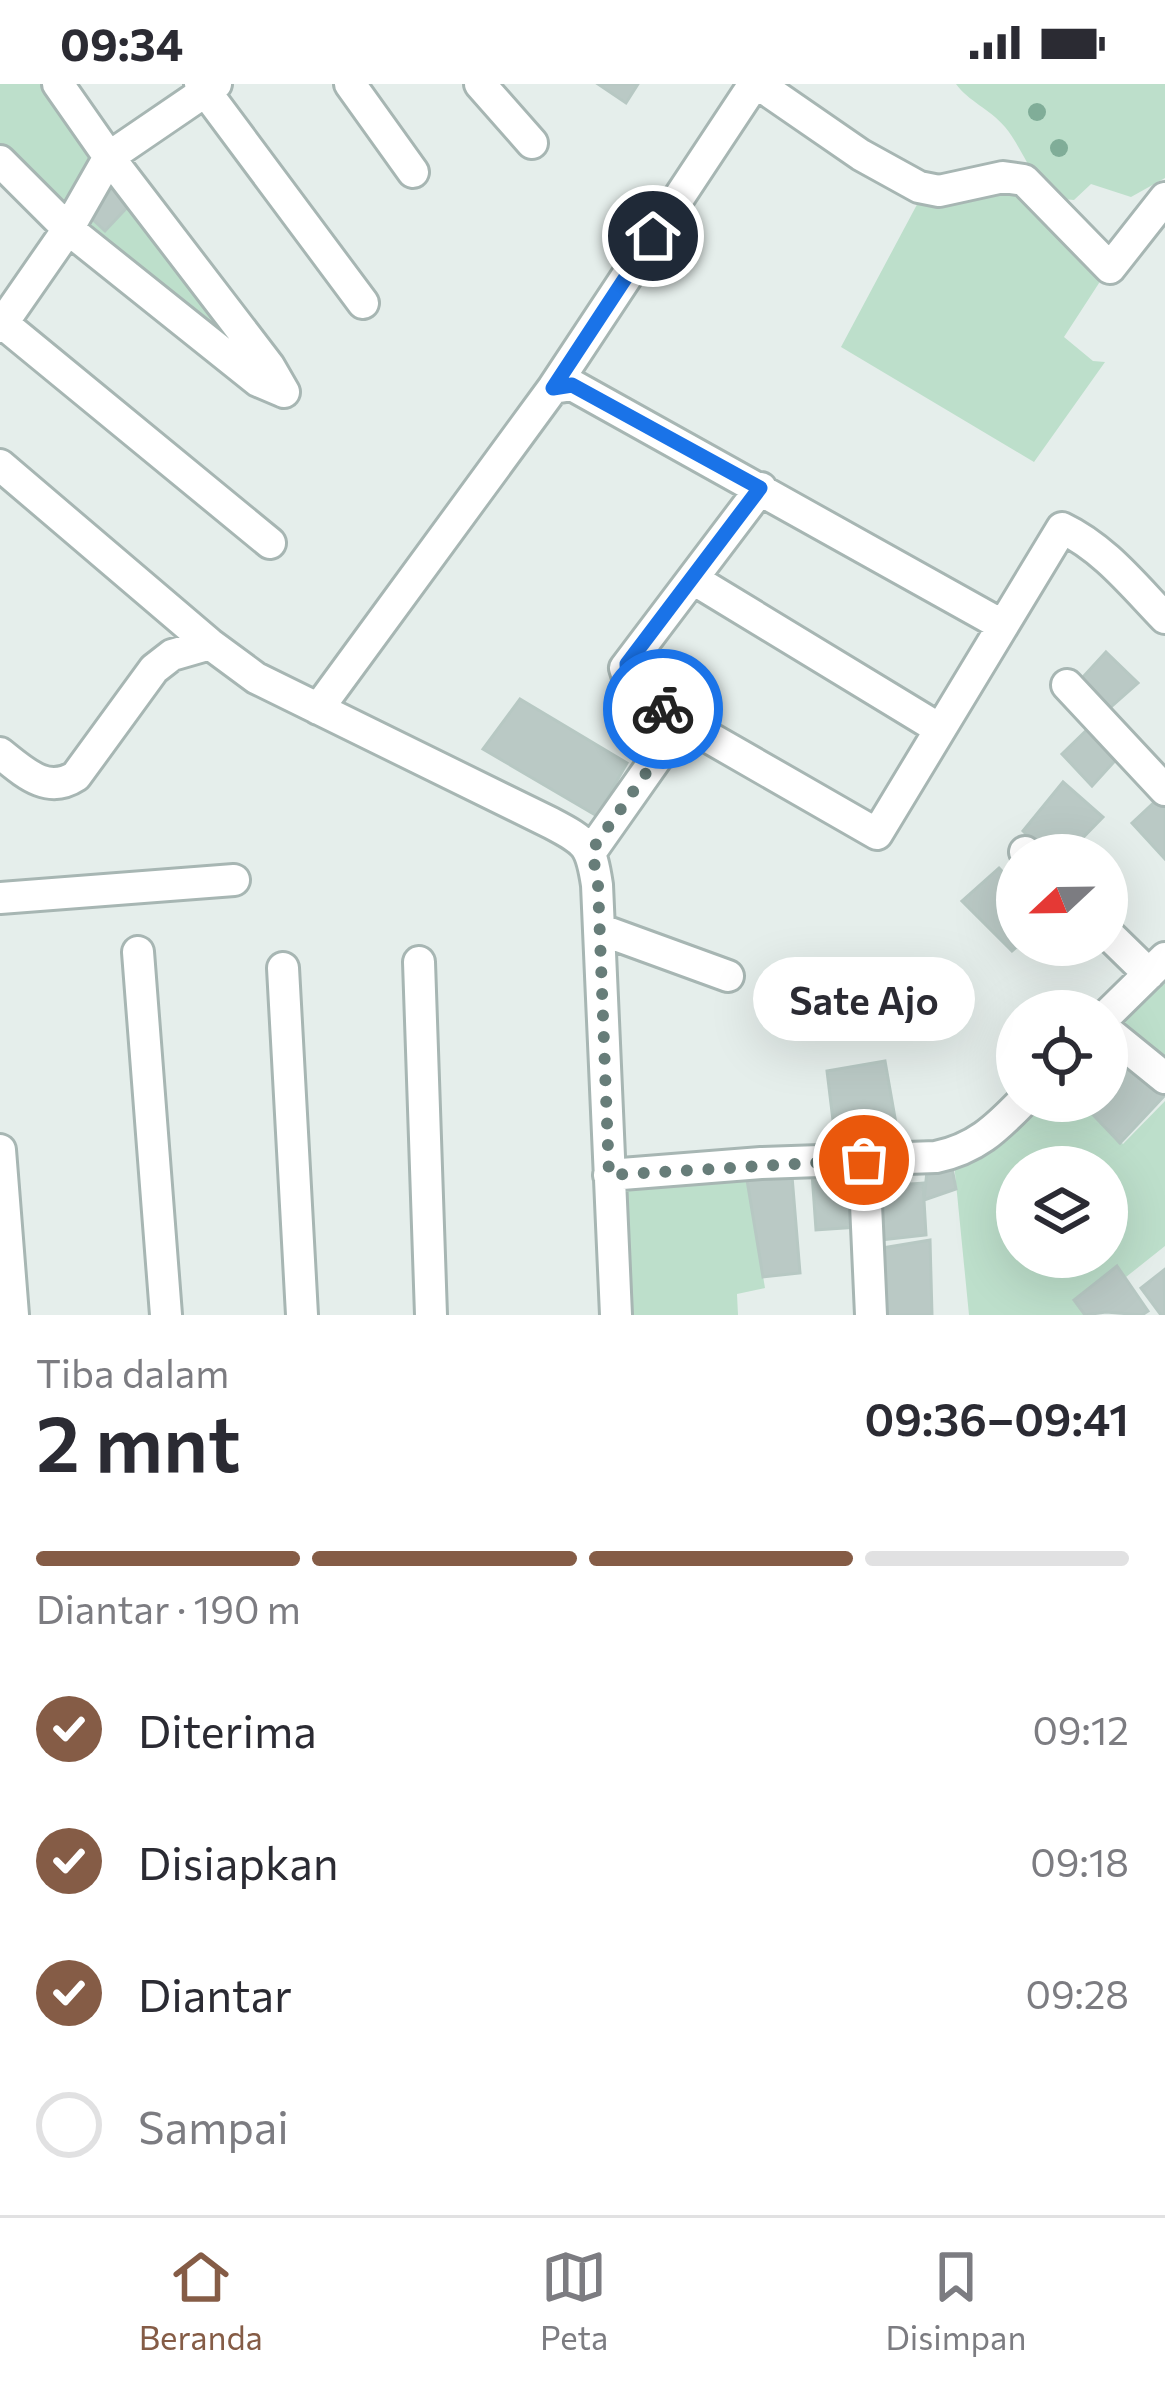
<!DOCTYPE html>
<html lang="id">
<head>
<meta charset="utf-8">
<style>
  :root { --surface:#fff; --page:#f2f2f3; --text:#2b2b33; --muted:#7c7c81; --line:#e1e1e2; --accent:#855c46 }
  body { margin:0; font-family:Commissioner,sans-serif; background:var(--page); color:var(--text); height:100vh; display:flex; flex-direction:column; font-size:45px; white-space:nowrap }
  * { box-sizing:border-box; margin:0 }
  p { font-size:39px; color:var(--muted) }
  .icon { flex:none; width:66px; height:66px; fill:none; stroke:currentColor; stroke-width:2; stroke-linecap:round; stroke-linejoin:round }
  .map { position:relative; height:1231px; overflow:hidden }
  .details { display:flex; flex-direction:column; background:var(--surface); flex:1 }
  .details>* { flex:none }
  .needle { width:78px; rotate:248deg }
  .controls { position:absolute; left:996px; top:750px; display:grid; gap:24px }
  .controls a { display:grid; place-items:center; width:132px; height:132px; border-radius:50%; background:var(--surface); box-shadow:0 12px 48px #0002; font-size:60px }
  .pin { position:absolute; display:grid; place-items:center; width:102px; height:102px; color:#fff; margin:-51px; border:6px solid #fff; border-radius:50%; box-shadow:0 3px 12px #0007 }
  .courier { position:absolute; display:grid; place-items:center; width:120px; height:120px; margin:-60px; border:9px solid #1a73e8; border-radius:50%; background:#fff; color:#222; box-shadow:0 3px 15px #0007 }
  .bubble { position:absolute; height:84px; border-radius:42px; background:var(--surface); box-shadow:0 12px 48px #0002; font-size:39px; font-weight:600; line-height:84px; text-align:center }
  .summary em { font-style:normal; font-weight:600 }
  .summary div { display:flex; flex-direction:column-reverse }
  .summary { display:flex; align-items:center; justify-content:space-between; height:204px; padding:0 36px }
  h1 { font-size:78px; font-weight:600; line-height:90px }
  .bar { display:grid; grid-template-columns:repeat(4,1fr); gap:18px 12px; align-content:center; height:144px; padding:0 36px }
  .bar i { height:15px; border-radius:9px; background:var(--line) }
  .bar .selected { background:var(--accent) }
  .bar p { grid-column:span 4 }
  ol { padding:0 36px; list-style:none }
  li { display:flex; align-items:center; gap:36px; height:132px }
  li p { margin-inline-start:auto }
  li .icon { padding:12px; border-radius:50%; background:var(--accent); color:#fff; stroke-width:4 }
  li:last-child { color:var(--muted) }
  li i { width:66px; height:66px; border:6px solid var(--line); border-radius:50% }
  .status { display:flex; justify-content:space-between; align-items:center; height:84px; padding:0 60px; background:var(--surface); direction:ltr }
  .status svg { height:33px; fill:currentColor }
  .tab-bar { display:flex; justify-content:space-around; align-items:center; height:168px; border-top:3px solid var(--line); background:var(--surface); font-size:33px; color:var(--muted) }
  .tab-bar a { display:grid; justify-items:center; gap:6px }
  .tab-bar .selected { color:var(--accent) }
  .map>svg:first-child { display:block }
  .green { fill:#bddfcb; fill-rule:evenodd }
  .building { fill:#bac9c5; stroke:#b7c8c3; stroke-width:3 }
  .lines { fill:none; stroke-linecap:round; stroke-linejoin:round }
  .minor-casing { stroke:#a7b6b3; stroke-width:36 }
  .minor { stroke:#fff; stroke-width:30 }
  .tree { fill:#80ad98 }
  .done { stroke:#677d79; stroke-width:12; stroke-dasharray:0 21.6 }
  .route { stroke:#1a73e8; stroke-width:15 }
</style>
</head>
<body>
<div class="status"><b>09:34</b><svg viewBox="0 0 49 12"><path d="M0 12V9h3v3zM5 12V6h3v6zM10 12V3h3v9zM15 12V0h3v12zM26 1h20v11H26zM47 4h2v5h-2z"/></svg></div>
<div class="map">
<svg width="1165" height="1231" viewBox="0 0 1165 1231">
  <rect width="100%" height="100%" fill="#e5eeeb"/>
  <path class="green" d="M 0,0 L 48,0 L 94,72 L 67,125 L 0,67 Z
    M 956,0 L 1165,0 L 1165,94 L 1131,113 L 1091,100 L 1074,116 C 1036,114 1025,66 1005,43 C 990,25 968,17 956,0 Z
    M 114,87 L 256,284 L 77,142 Z
    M 1009,100 L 1085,174 L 1101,196 L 1064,253 L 1093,277 L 1105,278 L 1034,378 L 841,263 L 921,113 Z
    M 1165,882 L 1165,989 L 1116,937 Z
    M 1035,1017 L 1080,1017 L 1123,1060 L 1165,1017 L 1165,1162 L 1126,1193 L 1116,1182 L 1075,1215 L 1085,1231 L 969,1231 L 954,1079 ZM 1017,1083 L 1107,1083 L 1107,1173 L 1017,1173 Z
    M 643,1095 L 747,1096 L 765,1204 L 737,1210 L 738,1231 L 622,1231 L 615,1112 Z"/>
  <path class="building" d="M 598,0 L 638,0 L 626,19 Z
    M 117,100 L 134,116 L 105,147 L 88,131 Z
    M 1106,568 L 1138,599 L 1104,629 L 1074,603 Z
    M 520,615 L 627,679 L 597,732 L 483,665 Z
    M 1096,637 L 1122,669 L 1092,702 L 1062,670 Z
    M 1063,698 L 1103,733 L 1066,771 L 1047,771 L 1023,747 Z
    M 1161,712 L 1165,717 L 1165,775 L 1132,739 Z
    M 999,784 L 1017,803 L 1019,861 L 1012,867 L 962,817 Z
    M 1107,961 L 1165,1006 L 1165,1011 L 1120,1059 L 1080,1017 L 1107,1017 Z
    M 885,977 L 898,1051 L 836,1061 L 827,987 Z
    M 856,1083 L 858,1143 L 816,1146 L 812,1089 Z
    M 952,1084 L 956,1105 L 924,1116 L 927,1087 Z
    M 792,1092 L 800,1189 L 763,1193 L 747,1096 Z
    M 923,1099 L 926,1151 L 871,1157 L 869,1103 Z
    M 930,1156 L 932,1231 L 886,1231 L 882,1164 Z
    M 1117,1182 L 1148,1227 L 1142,1231 L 1106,1228 L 1085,1231 L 1074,1216 Z
    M 1164,1186 L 1165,1231 L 1161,1231 L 1141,1204 Z"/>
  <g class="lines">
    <g class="minor-casing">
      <path id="minor" d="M 58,0 L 109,73 L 269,282 L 284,308
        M 200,0 L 363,219
        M 350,0 L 413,88
        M 480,0 L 532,59
        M 758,0 L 861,71 L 919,103 L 939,107 L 1003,93 L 1024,96 L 1110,184 L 1165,114
        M 0,77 L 68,145 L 258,297 L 284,308
        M 0,237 L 270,459
        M 0,243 L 68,145 L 109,73 L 216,0
        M 553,304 L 572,301 L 1002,541
        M 0,381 L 210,560 L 256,594 L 551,739 C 587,758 591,761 597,801 L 616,1231
        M 693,495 L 938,644
        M 1067,601 L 1165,706
        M 318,625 L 553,304 L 754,0
        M 682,638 L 631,603 L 625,584 L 761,404
        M 0,669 C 24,688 47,711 76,692 L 154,585 L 172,571 L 210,560
        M 592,766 L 682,638 L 877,750 L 1062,444 C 1104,464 1133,501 1165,534
        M 1025,768 L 1027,771
        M 0,814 L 234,796
        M 599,845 L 728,892
        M 1107,849 L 1149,890
        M 138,868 L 166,1231
        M 419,878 L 431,1231
        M 283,884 L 302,1231
        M 1107,931 L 1165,874
        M 1107,947 L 1165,994
        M 0,1066 L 13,1231
        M 864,1076 L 871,1231
        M 609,1091 L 761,1079 L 936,1073 C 975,1065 996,1045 1023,1017"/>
    </g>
    <use href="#minor" class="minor"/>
  </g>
  <g class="tree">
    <circle cx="1037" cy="28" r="9"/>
    <circle cx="1059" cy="64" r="9"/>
  </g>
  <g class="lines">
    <path class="done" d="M 663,625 L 682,638 L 592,766 L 598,801 L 609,1091 L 864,1076"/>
    <path class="route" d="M 653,152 L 553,304 L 572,301 L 760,404 L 627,580 L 628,600 L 663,625"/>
  </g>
</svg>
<div class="controls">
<a><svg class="needle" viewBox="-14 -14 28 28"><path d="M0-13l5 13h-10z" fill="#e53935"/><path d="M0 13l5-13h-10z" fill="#7c7c81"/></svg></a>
<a><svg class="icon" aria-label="locate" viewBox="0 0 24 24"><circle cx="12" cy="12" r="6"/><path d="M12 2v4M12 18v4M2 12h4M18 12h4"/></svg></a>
<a><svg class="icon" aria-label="layers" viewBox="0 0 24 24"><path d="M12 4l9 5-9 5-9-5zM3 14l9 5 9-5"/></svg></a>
</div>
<div class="pin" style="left:864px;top:1076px;background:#ea580c"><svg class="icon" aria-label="bag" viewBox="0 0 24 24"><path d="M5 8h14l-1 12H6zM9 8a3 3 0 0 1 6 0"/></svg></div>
<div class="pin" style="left:653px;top:152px;background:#1f2937"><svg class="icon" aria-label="home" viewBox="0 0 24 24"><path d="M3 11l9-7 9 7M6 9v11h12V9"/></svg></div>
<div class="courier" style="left:663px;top:625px"><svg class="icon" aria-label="bike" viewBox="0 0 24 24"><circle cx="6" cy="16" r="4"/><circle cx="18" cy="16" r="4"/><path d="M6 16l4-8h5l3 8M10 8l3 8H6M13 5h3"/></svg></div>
<div class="bubble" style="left:753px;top:873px;width:222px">Sate Ajo</div>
</div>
<section class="details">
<div class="summary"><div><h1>2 mnt</h1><p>Tiba dalam</p></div><em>09:36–09:41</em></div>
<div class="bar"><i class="selected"></i><i class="selected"></i><i class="selected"></i><i></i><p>Diantar · 190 m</p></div>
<ol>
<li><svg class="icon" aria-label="check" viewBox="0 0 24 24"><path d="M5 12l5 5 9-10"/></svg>Diterima<p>09:12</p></li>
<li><svg class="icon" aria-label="check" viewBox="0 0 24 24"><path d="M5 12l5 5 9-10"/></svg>Disiapkan<p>09:18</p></li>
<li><svg class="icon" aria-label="check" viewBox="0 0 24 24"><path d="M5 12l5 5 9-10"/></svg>Diantar<p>09:28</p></li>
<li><i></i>Sampai</li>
</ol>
</section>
<nav class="tab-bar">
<a class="selected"><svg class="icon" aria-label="home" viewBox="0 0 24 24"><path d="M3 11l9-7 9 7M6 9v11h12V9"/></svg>Beranda</a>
<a><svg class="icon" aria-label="map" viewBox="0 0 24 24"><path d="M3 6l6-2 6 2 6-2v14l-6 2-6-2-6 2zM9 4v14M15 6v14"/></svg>Peta</a>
<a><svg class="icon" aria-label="saved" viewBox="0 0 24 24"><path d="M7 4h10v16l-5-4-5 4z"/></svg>Disimpan</a>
</nav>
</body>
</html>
